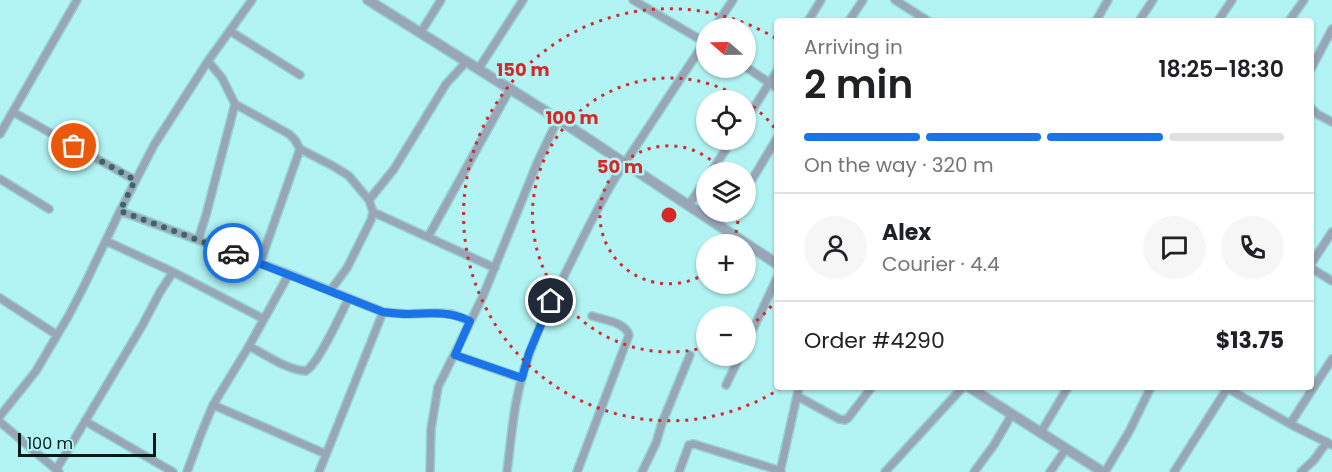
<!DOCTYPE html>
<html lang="en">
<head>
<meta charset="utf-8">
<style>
  :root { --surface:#fff; --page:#f6f6f6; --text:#202124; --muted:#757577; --line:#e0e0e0; --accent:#1a73e8 }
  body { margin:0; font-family:Poppins,sans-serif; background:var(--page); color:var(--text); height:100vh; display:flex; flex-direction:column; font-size:22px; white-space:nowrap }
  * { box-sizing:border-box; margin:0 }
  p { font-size:20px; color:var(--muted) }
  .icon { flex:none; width:33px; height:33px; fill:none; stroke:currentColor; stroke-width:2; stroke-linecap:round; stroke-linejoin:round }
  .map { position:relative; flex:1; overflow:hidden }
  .details { position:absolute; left:774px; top:18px; width:540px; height:372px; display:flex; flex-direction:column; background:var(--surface); border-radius:6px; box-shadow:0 2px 4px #0004 }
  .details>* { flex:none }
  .needle { width:39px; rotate:290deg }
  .buttons { position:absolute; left:696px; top:18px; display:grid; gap:12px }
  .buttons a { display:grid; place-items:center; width:60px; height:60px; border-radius:50%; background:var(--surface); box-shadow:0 2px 4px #0004; font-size:30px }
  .scale { position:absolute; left:18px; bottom:15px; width:138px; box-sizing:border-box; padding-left:6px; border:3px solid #001a1a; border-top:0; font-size:16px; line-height:21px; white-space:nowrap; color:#001a1a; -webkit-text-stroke:4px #b2f4f3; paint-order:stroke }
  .pin { position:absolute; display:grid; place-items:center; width:51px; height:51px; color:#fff; margin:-26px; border:3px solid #fff; border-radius:50%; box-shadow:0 2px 6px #0007 }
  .courier { position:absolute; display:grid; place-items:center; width:60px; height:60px; margin:-30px; border:4px solid #1a73e8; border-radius:50%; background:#fff; color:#222; box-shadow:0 2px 8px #0007 }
  .overview em { font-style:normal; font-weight:600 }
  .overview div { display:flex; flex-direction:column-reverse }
  .overview { display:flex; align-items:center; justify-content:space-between; height:102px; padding:0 30px }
  h1 { font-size:39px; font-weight:600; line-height:45px }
  .bar { display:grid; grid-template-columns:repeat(4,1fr); gap:9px 6px; align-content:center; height:72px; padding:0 30px }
  .bar i { height:8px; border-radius:4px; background:var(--line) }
  .bar .on { background:var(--accent) }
  .bar p { grid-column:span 4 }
  .line { display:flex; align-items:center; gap:15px; padding:0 30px; border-top:2px solid var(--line) }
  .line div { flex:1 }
  .round { display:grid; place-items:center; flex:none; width:63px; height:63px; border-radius:32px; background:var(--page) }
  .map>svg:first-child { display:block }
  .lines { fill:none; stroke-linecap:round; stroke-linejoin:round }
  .minor-casing { stroke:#96d1d0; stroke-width:10 }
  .tertiary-casing { stroke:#96d1d0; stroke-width:12 }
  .minor { stroke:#98a6b7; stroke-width:7 }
  .tertiary { stroke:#98a6b7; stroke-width:9 }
  .done { stroke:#3e6666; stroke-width:6; stroke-dasharray:0 10.8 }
  .route { stroke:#1a73e8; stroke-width:8 }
  .ring { fill:none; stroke:#d62828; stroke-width:3; stroke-dasharray:3 6 }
  .centre { fill:#d62828; stroke:#b2f4f3; stroke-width:3 }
  .ring-label { font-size:18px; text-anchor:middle; font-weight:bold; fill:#d62828; stroke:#b2f4f3; stroke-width:5; stroke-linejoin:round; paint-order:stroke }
</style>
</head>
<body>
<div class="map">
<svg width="1332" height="472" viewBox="0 0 1332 472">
  <rect width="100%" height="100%" fill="#b2f4f3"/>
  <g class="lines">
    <g class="minor-casing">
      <path id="minor" d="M 633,0 L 706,43
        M 895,0 L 928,21
        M 808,21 L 821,0
        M 849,21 L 863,0
        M 1096,21 L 1108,0
        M 1139,21 L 1153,0
        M 1218,21 L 1232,0
        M 1289,21 L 1304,0
        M 714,28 L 733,0
        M 230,31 L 300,75
        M 421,32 L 441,0
        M 746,67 L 777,88
        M 479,68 L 523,0
        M 1311,69 L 1332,29
        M 235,104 L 289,134 L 295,140 L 300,149 L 333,166 L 349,176 L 369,200 L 373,212 L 495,268
        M 1311,108 L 1317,114 L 1332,122
        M 13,112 L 135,180
        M 746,120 L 777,71
        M 0,134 L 77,0
        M 711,172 L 732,140
        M 0,179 L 49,209
        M 746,187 L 753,178 L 777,138
        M 369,200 L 394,169 L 446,84 L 467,61
        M 688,206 L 706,179
        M 120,211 L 289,274 L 383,312 L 406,314 L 437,313 L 452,314 L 470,321
        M 717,223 L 726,212
        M 428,237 L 510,89
        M 198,240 L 206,215 L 235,104 L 222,78 L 208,61
        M 106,241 L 173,272 L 264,319
        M 260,263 L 300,149
        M 1311,264 L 1332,232
        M 1311,268 L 1332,281
        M 330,291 L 347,268 L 371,220 L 373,212
        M 0,298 L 57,335
        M 746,344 L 777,278
        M 249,346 C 266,355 287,370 306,371 C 320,361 340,315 349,298
        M 455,355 L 521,378
        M 726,385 L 740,356
        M 1227,388 L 1290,424 L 1332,445
        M 797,396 L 839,419 L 845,420 L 848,418 L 872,387
        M 213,405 L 326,454
        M 0,416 L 36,371 L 69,315 L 84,286 L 120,211 L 154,145 L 208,61 L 252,0
        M 85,421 L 173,472
        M 0,422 L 59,472
        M 1290,424 L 1332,359
        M 1041,432 L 1068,387
        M 56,470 L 142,326 L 160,292 L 173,272
        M 187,472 L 201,434 L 213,405 L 249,346 L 289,274
        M 319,472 L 383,312
        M 430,472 L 431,429 L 438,387 L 483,296 L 538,161 L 558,119
        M 507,472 C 511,441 513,408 522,377 C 533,336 553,298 572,260 C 586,231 600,203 617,175 L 706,40
        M 577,472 L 629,335 C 625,322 604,320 592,316
        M 642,472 L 656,443 L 662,423 L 690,355
        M 679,472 L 689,445 L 694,444 L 781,471
        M 780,472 L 799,387
        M 885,472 L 963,387
        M 974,472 L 994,445 L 1012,414
        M 1050,472 L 1066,449
        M 1105,472 L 1130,430 L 1151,387
        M 1174,472 L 1228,387
        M 1301,472 L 1314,460 L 1327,442"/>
    </g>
    <g class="tertiary-casing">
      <path id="tertiary" d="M 368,0 L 558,119 L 777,264
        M 969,387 L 1103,472"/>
    </g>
    <use href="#minor" class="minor"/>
    <use href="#tertiary" class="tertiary"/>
  </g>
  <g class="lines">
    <path class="done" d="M 74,146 L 135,180 L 120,211 L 233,253"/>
    <path class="route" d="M 233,253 L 383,312 C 391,313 400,314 408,314 C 430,313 449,311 470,321 L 455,355 L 522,378 L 529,353 L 551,301"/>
  </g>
  <g class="ring">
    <path d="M706 273A69 69 0 1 1 723 172M738 212A69 69 0 0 1 732 244"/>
    <path d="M777 299A137 137 0 0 1 746 329M706 347A137 137 0 1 1 744 100M746 101A137 137 0 0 1 777 131"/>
    <path d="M781 388A206 206 0 1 1 777 39"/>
  </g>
  <circle cx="669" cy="215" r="9" class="centre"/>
  <g class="ring-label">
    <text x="523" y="76">150 m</text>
    <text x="572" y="124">100 m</text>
    <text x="620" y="173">50 m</text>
  </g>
</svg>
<div class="buttons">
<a><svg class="needle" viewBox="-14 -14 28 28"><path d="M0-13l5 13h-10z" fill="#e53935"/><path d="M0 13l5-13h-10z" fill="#757577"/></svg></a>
<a><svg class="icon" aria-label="locate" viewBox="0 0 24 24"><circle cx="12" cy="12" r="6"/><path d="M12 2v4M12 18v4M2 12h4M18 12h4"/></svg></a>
<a><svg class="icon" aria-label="layers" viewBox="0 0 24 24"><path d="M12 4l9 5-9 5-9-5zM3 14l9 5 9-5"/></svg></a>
<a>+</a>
<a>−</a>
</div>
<div class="scale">100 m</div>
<div class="pin" style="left:74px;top:146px;background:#ea580c"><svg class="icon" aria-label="bag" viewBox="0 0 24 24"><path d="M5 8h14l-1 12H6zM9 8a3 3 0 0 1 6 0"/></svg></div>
<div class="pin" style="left:551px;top:301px;background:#1f2937"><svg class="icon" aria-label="home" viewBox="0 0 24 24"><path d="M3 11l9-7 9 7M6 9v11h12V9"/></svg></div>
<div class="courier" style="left:233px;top:253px"><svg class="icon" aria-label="car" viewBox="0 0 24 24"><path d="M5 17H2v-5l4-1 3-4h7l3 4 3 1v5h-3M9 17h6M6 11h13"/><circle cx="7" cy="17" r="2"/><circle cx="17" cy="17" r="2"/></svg></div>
<section class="details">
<div class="overview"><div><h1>2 min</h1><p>Arriving in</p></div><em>18:25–18:30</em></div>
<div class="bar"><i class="on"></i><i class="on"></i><i class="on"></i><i></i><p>On the way · 320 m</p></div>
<div class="line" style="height:108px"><a class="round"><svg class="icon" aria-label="person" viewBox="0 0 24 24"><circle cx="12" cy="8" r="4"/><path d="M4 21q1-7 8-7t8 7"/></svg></a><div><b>Alex</b><p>Courier · 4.4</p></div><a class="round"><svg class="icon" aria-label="chat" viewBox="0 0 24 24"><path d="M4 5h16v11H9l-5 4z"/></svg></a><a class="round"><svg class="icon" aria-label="phone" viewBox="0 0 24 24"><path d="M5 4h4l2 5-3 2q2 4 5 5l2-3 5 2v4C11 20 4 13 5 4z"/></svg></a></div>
<div class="line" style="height:78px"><div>Order #4290</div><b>$13.75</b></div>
</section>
</div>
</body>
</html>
